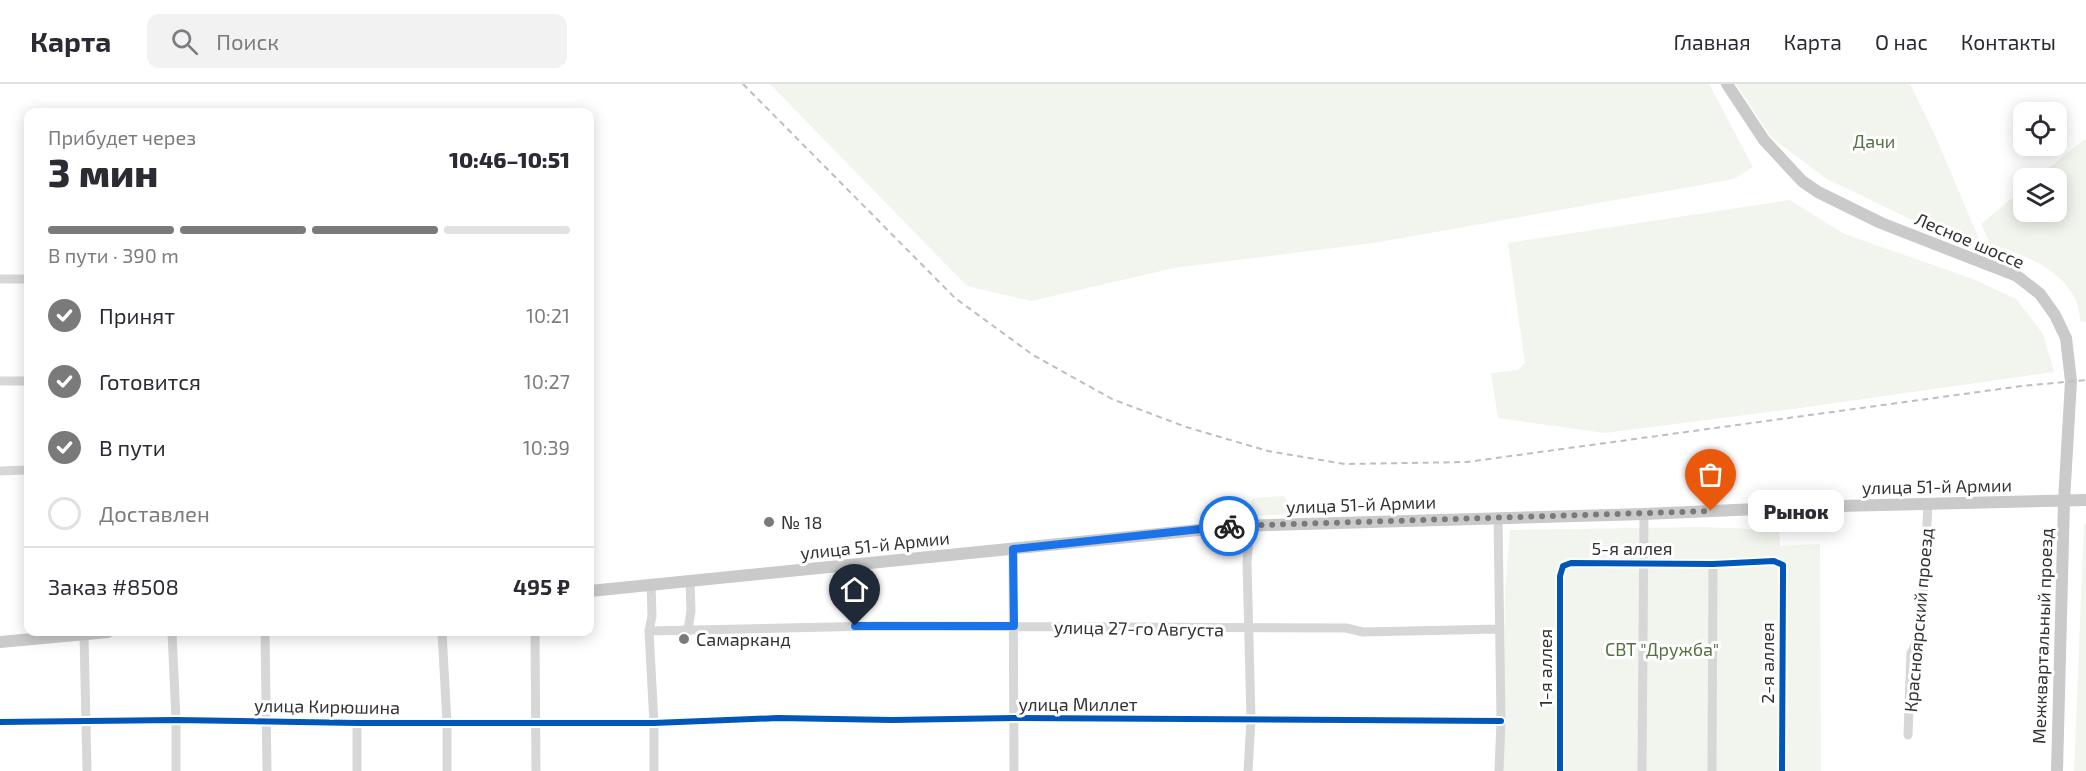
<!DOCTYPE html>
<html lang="ru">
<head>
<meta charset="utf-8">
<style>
  :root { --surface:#fff; --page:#f2f2f3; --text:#2b2b33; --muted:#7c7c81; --line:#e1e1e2; --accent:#7a7a7a }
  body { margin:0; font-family:"Exo 2",sans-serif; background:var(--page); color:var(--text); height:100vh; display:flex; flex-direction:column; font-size:22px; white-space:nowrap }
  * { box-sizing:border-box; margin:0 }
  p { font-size:20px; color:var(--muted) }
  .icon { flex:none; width:33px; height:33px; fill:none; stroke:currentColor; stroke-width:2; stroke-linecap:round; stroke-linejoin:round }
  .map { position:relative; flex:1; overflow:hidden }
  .sheet { position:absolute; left:24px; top:24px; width:570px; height:528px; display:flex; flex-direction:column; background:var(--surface); border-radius:12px; box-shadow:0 3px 15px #0003 }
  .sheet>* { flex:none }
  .buttons { position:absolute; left:2013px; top:18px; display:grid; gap:12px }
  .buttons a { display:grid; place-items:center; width:54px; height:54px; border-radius:12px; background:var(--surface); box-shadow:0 3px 15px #0003; font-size:30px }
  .pin { position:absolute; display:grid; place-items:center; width:51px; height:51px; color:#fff; margin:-62px -26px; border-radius:50% 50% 50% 0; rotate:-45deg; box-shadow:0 0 6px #0007 }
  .pin .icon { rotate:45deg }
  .courier { position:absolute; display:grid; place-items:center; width:60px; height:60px; margin:-30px; border:4px solid #1a73e8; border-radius:50%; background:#fff; color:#222; box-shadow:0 2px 8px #0007 }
  .bubble { position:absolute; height:42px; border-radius:12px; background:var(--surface); box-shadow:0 3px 15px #0003; font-size:20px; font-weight:800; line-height:42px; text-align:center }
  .head em { font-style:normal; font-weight:800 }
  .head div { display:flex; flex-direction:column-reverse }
  .head { display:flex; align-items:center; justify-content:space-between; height:102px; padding:0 24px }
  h1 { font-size:39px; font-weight:800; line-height:45px }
  .bar { display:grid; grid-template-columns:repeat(4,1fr); gap:9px 6px; align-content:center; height:72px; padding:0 24px }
  .bar i { height:8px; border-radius:4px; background:var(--line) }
  .bar .current { background:var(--accent) }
  .bar p { grid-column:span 4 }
  .line { display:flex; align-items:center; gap:15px; padding:0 24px; border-top:2px solid var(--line) }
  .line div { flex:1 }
  ol { padding:0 24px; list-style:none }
  li { display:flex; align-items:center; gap:18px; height:66px }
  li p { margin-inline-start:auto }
  li .icon { padding:6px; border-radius:50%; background:var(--accent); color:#fff; stroke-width:4 }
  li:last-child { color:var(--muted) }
  li i { width:33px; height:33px; border:3px solid var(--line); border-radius:50% }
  header { display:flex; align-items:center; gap:36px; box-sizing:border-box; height:84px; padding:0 30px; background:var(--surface); border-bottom:2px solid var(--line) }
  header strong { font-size:28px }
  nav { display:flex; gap:33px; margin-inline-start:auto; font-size:21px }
  .search { width:420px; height:54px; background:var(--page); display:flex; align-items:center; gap:15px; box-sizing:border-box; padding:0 21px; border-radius:12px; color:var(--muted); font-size:22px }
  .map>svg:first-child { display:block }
  .green { fill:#f1f5ed }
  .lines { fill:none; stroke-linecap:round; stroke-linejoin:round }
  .minor { stroke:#d7d7d7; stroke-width:9 }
  .major { stroke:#cacaca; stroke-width:12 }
  .rail { stroke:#bebebe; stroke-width:2; stroke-dasharray:6 4.5; stroke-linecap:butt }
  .cycleway-casing { stroke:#fff; stroke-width:10 }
  .cycleway { stroke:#0057b8; stroke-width:6 }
  .done { stroke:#7a7a7a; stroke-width:6; stroke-dasharray:0 10.8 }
  .route { stroke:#1a73e8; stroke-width:8 }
  .poi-dot { fill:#7a7a7a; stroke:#fff; stroke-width:2 }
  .labels { text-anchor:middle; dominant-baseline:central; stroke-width:6; stroke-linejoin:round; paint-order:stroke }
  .park-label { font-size:18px; fill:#56703f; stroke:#fff }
  .street-label { font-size:18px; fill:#333; stroke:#fff }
  .poi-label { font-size:18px; fill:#333; stroke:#fff; text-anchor:start }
</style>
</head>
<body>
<header>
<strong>Карта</strong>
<div class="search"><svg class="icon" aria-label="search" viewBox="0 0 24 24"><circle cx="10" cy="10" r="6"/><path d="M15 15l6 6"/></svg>Поиск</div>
<nav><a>Главная</a><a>Карта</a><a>О нас</a><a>Контакты</a></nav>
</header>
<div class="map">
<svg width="2086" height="687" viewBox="0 0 2086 687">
  <rect width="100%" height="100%" fill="#fff"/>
  <path class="green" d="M 770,0 L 1709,0 L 1753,83 L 1734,95 L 1374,159 L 1174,184 L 1031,217 L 967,202 Z
    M 1736,0 L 1910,0 L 1934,49 L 1980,157 L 1939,148 L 1912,136 L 1827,95 L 1771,53 Z
    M 2086,54 L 2086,238 L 2080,237 C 2080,192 2027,171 1990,160 L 1981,140 L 2023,105 L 2024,128 L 2056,128 L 2056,94 L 2036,94 Z
    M 1790,116 L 1844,150 L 1973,195 L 2016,215 L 2043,250 L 2054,288 L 1800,324 L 1605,349 L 1498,334 L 1491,289 L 1518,286 L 1525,279 L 1508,159 Z
    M 1284,412 L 1290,422 L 1289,430 L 1252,432 L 1251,417 L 1254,414 Z
    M 2084,440 L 2086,440 L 2086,687 L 2074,687 Z
    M 1701,443 L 1779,446 L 1780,462 L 1820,460 L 1821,687 L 1503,687 L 1505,506 L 1510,446 Z"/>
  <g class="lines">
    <path class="minor" d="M 0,195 L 28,195
      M 0,297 L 28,297
      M 0,387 L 28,386
      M 1498,433 L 1501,637 L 1499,687
      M 1013,465 L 1014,687
      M 651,501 L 652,532 L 649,547 L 654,639 L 654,687
      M 688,546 L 691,527 L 690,498
      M 649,547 L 875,542 L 1346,544 L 1363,548 L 1500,545
      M 172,548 L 176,636 L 176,687
      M 265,548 L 267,687
      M 442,548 L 447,639 L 447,687
      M 535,548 L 536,687
      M 84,550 L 87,687
      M 0,638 L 176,636 L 357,639 L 654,639 L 778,634 L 892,636 L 1014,634 L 1501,637
      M 357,639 L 357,687
      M 1908,651 L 1911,569 C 1925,552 1926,448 1928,420
      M 1248,687 L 1251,635 L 1247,479 L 1250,441
      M 1560,687 L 1560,492 L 1563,482 L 1571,479 L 1713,480 L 1774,477 L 1783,481 L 1783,490 L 1782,687
      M 1642,687 L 1644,430
      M 1712,687 L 1713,480"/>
    <path class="major" d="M 1727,0 L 1764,56 L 1802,97 L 1818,108 L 1881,139 L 2017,192 L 2040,210 L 2055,231 L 2066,254 L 2071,297 L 2064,417 L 2057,687
      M 590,507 L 1239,442 L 1644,430 L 1800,423 L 2086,416
      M 0,558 L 108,548"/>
    <path class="rail" d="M 743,0 L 955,214 L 1033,271 L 1112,315 L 1186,343 L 1268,367 L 1345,380 L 1467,378 L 2022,302 L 2086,296"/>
    <g class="cycleway-casing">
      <path id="cycleway" d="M 0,638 L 176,636 L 357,639 L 654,639 L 778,634 L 892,636 L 1014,634 L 1501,637
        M 1560,687 L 1560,492 L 1563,482 L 1571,479 L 1713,480 L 1774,477 L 1783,481 L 1783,490 L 1782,687"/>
    </g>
    <use href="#cycleway" class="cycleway"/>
  </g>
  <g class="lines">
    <path class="done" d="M 1229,442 L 1711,427"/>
    <path class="route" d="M 855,542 L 1014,542 L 1013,465 L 1229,442"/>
  </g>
  <g class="poi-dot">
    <circle cx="769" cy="438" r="6"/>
    <circle cx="684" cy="555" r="6"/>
  </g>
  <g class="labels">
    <g class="park-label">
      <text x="1874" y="57">Дачи</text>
      <text x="1662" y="565">СВТ "Дружба"</text>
    </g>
    <g class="street-label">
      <text transform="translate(1970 156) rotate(23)">Лесное шоссе</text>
      <text transform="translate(1937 402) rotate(-1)">улица 51-й Армии</text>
      <text transform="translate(1361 420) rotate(-2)">улица 51-й Армии</text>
      <text transform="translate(875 461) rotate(-6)">улица 51-й Армии</text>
      <text x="1632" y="464">5-я аллея</text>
      <text transform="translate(1918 536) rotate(-85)">Красноярский проезд</text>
      <text transform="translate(1139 544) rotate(1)">улица 27-го Августа</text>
      <text transform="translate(2042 552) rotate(-88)">Межквартальный проезд</text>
      <text transform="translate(1767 579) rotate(-90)">2-я аллея</text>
      <text transform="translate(1545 584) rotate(-90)">1-я аллея</text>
      <text x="1078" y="620">улица Миллет</text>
      <text transform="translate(327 622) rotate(1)">улица Кирюшина</text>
    </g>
    <g class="poi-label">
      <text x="781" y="438">№ 18</text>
      <text x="696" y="555">Самарканд</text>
    </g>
  </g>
</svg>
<div class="buttons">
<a><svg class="icon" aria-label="locate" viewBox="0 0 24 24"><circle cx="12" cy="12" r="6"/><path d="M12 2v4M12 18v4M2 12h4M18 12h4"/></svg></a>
<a><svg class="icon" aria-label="layers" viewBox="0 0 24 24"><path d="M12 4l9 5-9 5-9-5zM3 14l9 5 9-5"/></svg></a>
</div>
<div class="pin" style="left:1711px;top:427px;background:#ea580c"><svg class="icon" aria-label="bag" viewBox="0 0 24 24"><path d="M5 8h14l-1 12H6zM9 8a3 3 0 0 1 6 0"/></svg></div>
<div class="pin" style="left:855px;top:542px;background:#1f2937"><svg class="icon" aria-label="home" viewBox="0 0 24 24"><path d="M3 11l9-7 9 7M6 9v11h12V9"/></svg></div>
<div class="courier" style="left:1229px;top:442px"><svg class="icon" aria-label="bike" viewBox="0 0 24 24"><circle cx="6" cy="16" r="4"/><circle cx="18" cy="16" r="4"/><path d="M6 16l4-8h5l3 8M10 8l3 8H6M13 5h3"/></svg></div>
<div class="bubble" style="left:1748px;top:406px;width:96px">Рынок</div>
<section class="sheet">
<div class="head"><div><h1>3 мин</h1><p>Прибудет через</p></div><em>10:46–10:51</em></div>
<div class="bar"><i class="current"></i><i class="current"></i><i class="current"></i><i></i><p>В пути · 390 m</p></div>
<ol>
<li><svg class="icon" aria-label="check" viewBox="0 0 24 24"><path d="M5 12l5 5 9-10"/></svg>Принят<p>10:21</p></li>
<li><svg class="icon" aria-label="check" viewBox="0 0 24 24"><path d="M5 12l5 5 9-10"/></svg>Готовится<p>10:27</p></li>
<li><svg class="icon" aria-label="check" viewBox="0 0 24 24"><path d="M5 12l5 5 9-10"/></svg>В пути<p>10:39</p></li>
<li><i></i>Доставлен</li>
</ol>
<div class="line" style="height:78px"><div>Заказ #8508</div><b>495 ₽</b></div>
</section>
</div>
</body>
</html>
